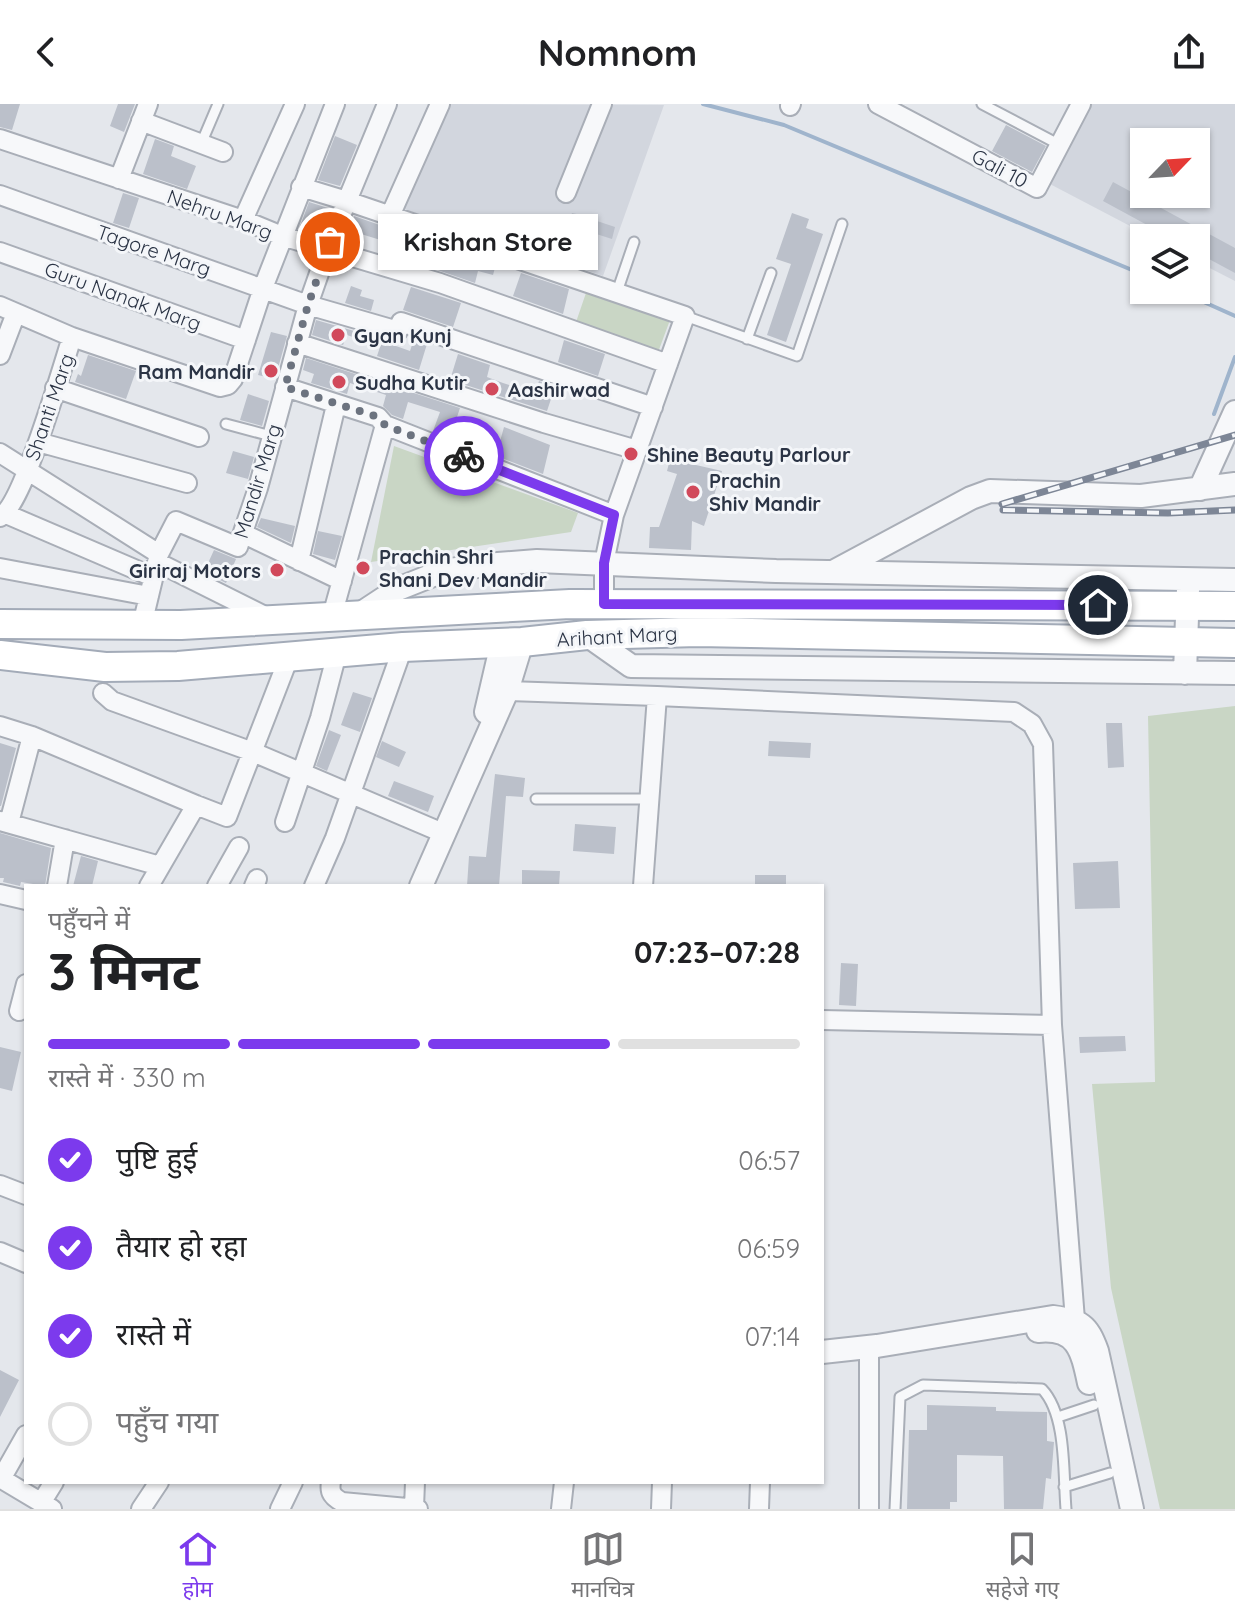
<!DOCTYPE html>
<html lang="hi">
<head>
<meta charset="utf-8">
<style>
  :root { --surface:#fff; --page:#f6f6f6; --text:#202124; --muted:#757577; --line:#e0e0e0; --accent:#7c3aed }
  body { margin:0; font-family:Quicksand,"Noto Sans Devanagari",sans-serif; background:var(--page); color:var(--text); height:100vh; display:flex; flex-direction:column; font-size:30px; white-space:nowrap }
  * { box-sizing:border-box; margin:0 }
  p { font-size:26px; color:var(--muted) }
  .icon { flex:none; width:44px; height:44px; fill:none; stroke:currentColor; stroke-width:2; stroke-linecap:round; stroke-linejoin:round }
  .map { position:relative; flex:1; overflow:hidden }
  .sheet { position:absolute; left:24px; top:780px; width:800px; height:600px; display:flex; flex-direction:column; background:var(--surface); border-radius:0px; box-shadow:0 2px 6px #0004 }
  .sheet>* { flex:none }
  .needle { width:52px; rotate:65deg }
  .fabs { position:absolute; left:1130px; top:24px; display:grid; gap:16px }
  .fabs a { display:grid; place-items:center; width:80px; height:80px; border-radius:0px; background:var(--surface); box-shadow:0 2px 6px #0004; font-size:40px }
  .pin { position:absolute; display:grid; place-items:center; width:68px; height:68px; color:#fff; margin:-34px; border:4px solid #fff; border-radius:50%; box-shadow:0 2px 8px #0007 }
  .courier { position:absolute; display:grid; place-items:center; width:80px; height:80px; margin:-40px; border:6px solid #7c3aed; border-radius:50%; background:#fff; color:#222; box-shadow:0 2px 10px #0007 }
  .bubble { position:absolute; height:56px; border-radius:0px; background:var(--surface); box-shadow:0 2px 6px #0004; font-size:26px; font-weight:700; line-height:56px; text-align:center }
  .head em { font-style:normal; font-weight:700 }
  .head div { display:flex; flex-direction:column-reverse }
  .head { display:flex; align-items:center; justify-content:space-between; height:136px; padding:0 24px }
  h1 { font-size:52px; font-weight:700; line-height:60px }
  .bar { display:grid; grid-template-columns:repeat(4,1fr); gap:12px 8px; align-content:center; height:96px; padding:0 24px }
  .bar i { height:10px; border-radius:6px; background:var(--line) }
  .bar .active { background:var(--accent) }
  .bar p { grid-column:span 4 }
  ol { padding:0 24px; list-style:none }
  li { display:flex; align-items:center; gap:24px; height:88px }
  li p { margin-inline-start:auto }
  li .icon { padding:8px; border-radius:50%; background:var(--accent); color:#fff; stroke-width:4 }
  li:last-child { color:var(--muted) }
  li i { width:44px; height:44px; border:4px solid var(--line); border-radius:50% }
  header { display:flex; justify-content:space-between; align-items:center; height:104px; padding:0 24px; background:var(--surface); font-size:36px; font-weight:700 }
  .dock { display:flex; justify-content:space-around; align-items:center; height:112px; border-top:2px solid var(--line); background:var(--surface); font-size:22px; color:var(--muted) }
  .dock a { display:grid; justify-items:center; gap:4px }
  .dock .active { color:var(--accent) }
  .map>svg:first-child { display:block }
  .built { fill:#d2d6de; fill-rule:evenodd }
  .green { fill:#c9d6c5 }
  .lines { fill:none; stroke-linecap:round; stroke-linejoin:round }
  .stream { stroke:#9fb4cc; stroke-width:4 }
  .building { fill:#bbc0ca }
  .service-casing { stroke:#a9aeb7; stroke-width:13 }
  .minor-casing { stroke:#a9aeb7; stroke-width:22 }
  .tertiary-casing { stroke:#a9aeb7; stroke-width:26 }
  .primary-casing { stroke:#a3abb8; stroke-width:32 }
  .service { stroke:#f7f8fa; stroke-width:9 }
  .minor { stroke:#f7f8fa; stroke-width:18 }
  .tertiary { stroke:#f7f8fa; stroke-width:22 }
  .primary { stroke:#fff; stroke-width:28 }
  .rail-casing { stroke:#7d8696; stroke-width:7 }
  .rail { stroke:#f4f6f9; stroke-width:4; stroke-dasharray:12; stroke-linecap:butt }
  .done { stroke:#6c737f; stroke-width:8; stroke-dasharray:0 14.4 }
  .route { stroke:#7c3aed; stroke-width:10 }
  .poi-dot { fill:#d1495b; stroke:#f4f6f9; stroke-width:3 }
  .labels { text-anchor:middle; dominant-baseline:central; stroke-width:6; stroke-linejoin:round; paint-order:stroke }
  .street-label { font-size:20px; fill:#2b3445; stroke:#f4f6f9 }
  .poi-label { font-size:20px; font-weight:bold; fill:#2b3445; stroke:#f4f6f9; text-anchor:start }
</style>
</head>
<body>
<header><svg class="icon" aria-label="back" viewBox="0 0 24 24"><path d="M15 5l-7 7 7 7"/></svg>Nomnom<svg class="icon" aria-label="share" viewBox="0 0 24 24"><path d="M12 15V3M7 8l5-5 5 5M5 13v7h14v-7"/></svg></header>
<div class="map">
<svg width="1235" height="1405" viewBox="0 0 1235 1405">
  <rect width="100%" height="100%" fill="#e4e7ec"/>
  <path class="built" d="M 450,0 L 664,1 L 603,172 L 401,104 Z
    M 1089,0 L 1235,0 L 1235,177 L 1196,157 L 1196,134 L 1153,134 L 1048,79 ZM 1144,38 L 1196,38 L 1196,90 L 1144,90 Z"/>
  <path class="green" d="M 587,186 L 670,216 L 657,251 L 575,221 Z
    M 394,342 L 578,409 L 571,428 L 371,458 Z
    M 1235,602 L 1235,1405 L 1160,1405 L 1111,1184 L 1092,980 L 1155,978 L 1148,612 Z"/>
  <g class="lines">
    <path class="stream" d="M 703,0 L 784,21 L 1144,171
      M 1177,186 L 1235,212
      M 1214,310 L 1235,253"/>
  </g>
  <path class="building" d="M 0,0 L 20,0 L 12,26 L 0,23 Z
    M 118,0 L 135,0 L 124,28 L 110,22 Z
    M 1006,21 L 1046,42 L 1032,68 L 992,47 Z
    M 335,32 L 357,41 L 340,82 L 318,76 Z
    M 155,35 L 174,42 L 171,52 L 196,62 L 187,85 L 143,70 Z
    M 1113,78 L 1235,144 L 1235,169 L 1196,148 L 1196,134 L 1171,134 L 1103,97 Z
    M 123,89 L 139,94 L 129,124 L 113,119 Z
    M 309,98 L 331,105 L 320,131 L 299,125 Z
    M 572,109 L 595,114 L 594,116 L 615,123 L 612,135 L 568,121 Z
    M 792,109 L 809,115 L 806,124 L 823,130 L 786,238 L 767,231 L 791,160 L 776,155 Z
    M 354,112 L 391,125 L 387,138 L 348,126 Z
    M 458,147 L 496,160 L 493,171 L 478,167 L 475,179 L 426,162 L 429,154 L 453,162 Z
    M 521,169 L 569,185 L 563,210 L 513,192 Z
    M 351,182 L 362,186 L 360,192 L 374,196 L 371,207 L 345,199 Z
    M 411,183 L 461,199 L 453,223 L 403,206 Z
    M 316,216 L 375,233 L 373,240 L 347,231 L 343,241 L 312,231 Z
    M 271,228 L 287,232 L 275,275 L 258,271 Z
    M 414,235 L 427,240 L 419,266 L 377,252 L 382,237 L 410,247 Z
    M 564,236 L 605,250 L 598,272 L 558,258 Z
    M 458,250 L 490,261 L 487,273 L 503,279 L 535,289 L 539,277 L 555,283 L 547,307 L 450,276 Z
    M 88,251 L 136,267 L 126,295 L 75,278 L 78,270 L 81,272 Z
    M 306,254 L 460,304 L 450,334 L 433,327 L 440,308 L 408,298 L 403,315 L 392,311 L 383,302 L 386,291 L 350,279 L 347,290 L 311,279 L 314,270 L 303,266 Z
    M 248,290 L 269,297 L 262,322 L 240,316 Z
    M 504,323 L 550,341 L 543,370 L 496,352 Z
    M 233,347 L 254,353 L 248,375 L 226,369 Z
    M 670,355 L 722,367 L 704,422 L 692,417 L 691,446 L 649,444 L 650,423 L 659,423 L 677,370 L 667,367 Z
    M 261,414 L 295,422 L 291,439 L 257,423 Z
    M 318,427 L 342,432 L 335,456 L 313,450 Z
    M 214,446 L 236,455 L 226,479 L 204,468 Z
    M 353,588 L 372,594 L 360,628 L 341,621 Z
    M 1106,619 L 1122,619 L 1124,663 L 1108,664 Z
    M 329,626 L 341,631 L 327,667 L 316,662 Z
    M 382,637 L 406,648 L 399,663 L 376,653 Z
    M 769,637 L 811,639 L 810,654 L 768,652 Z
    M 0,639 L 16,644 L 1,702 L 0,702 Z
    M 495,670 L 525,674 L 523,693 L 506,692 L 499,782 L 467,782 L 469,752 L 486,753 Z
    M 394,677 L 434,692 L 428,708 L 388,692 Z
    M 575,720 L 616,723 L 614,750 L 573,747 Z
    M 0,729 L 51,744 L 45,782 L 21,778 L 20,782 L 3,778 L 4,774 L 0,774 Z
    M 81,752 L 98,757 L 92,782 L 73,782 Z
    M 1118,757 L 1120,804 L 1075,805 L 1073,759 Z
    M 522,766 L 560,767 L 559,782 L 522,782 Z
    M 755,771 L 786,771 L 786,782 L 755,782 Z
    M 841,859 L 858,860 L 856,902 L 839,901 Z
    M 1125,932 L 1126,947 L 1080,949 L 1079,933 Z
    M 0,943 L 21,948 L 12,987 L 0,984 Z
    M 0,1266 L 19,1276 L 0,1313 Z
    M 927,1301 L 996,1303 L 996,1307 L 1047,1308 L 1047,1337 L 1054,1338 L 1051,1375 L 1046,1374 L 1043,1405 L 1004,1405 L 1003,1352 L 957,1351 L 957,1398 L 950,1398 L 950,1405 L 907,1405 L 909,1326 L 927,1326 Z"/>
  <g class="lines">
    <g class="service-casing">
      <path id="service" d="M 982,0 L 1060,41
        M 201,40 L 218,0
        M 563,170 L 571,145
        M 617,188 L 634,138
        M 685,212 L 797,252 L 842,120
        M 747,235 L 771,169
        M 226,320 L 271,332
        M 536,695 L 649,695
        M 1058,1313 L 1094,1301
        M 1064,1383 L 1110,1369
        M 895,1405 L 900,1293 L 923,1281 L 1042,1285 C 1067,1311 1063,1370 1066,1405"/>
    </g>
    <g class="minor-casing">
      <path id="minor" d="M 878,0 L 1037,84 L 1081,0
        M 790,2 L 791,0
        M 141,17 L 223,48
        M 0,35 L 243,116 L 282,132 L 440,179 L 668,260
        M 119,75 L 148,0
        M 301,83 L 347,97 L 685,212 L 614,411 L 604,459 L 604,500
        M 566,89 L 602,0
        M 0,91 L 308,201 L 398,227 L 401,218 L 653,303
        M 390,112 L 440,0
        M 243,116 L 295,0
        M 0,148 L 246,236
        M 0,202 L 72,233 L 220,283 L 228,281 L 233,275 L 263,184 L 335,0
        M 297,239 L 544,319 L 637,346
        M 0,251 L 16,209
        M 285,283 L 378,313 L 385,321 L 614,411
        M 55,284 L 199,333
        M 38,338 L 187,379
        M 0,349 L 159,450
        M 6,410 L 153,473
        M 0,413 C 23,401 62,264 72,233
        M 244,430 L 342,477
        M 299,457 L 336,301
        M 157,458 L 269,514
        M 0,464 L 149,492
        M 332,512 L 385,321
        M 142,521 L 159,450 L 176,417 L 238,443 L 258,384 L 308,201 L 330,138 L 387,0
        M 507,587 L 657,592 L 643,782
        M 103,589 L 112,597 L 253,648 L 443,729
        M 657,592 L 1014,608 L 1032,620 L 1043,640 L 1052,921 L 822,916
        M 0,622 L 32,632 L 196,701
        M 0,717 L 160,762
        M 285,718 L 320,614 L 337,549
        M 9,719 L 32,632
        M 57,782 L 65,735
        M 149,782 L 196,701 L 227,713 L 289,553
        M 217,782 L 239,743
        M 254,782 L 257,775
        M 314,782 L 335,734 L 403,543
        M 0,790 L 26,796
        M 19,907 L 26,880
        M 1052,921 L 1075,1216
        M 0,1081 L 26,1091
        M 0,1148 L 26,1159
        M 869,1243 L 869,1405
        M 0,1374 L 52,1405
        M 1,1375 L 26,1331
        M 331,1378 C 329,1389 333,1393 342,1398 L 418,1405
        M 41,1399 L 54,1378
        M 414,1404 L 415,1378
        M 141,1405 L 159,1378
        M 280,1405 L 293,1378
        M 561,1405 L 564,1378
        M 661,1405 L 662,1378
        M 759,1405 L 760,1378"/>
    </g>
    <g class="tertiary-casing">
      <path id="tertiary" d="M 1200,385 L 1235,308
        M 835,467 L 971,394 L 990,387 L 1141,392 L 1235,380
        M 360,510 L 398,485 L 443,467 L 485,461 L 537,457 L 776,467 L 1235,476
        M 587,531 L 631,562 L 1235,569
        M 1185,569 L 1188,485
        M 486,608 L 502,539
        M 421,782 L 507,587 L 522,538
        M 1038,1227 C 1077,1223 1082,1246 1089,1279
        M 822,1248 L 877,1242 L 1053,1213 C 1081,1217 1087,1220 1097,1247 L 1132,1405"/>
    </g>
    <g class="primary-casing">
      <path id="primary" d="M 0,520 L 181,521 L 570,500 L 1235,502
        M 0,551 L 105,563 L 178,562 L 403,543 L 522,538 L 587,531 L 698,528 L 1235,539"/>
    </g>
    <use href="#service" class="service"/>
    <use href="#minor" class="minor"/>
    <use href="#tertiary" class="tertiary"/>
    <use href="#primary" class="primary"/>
    <g class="rail-casing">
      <path id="rail" d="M 1002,400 L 1235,331
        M 1003,406 L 1168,409 L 1235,406"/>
    </g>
    <use href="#rail" class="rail"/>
  </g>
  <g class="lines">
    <path class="done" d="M 330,138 L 308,201 L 285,283 L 378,313 L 385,321 L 464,352"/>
    <path class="route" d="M 464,352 L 614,411 L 604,459 L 604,500 L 1098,501"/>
  </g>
  <g class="poi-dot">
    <circle cx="338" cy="231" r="8"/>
    <circle cx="271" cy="267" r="8"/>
    <circle cx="339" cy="278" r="8"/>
    <circle cx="492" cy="285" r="8"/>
    <circle cx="631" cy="350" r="8"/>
    <circle cx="693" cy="388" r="8"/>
    <circle cx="363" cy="464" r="8"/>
    <circle cx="277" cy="466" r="8"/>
  </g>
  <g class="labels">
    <g class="street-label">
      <text transform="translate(1000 64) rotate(28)">Gali 10</text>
      <text transform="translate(220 110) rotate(20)">Nehru Marg</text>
      <text transform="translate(154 146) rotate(19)">Tagore Marg</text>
      <text transform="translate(123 192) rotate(20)">Guru Nanak Marg</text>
      <text transform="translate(49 303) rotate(-71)">Shanti Marg</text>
      <text transform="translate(257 377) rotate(-73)">Mandir Marg</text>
      <text transform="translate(617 532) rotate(-3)">Arihant Marg</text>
    </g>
    <g class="poi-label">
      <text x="354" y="231">Gyan Kunj</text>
      <text x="255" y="267" text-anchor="end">Ram Mandir</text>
      <text x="355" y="278">Sudha Kutir</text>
      <text x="508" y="285">Aashirwad</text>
      <text x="647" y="350">Shine Beauty Parlour</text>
      <text x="709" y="376">Prachin<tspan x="709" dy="23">Shiv Mandir</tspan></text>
      <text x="379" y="452">Prachin Shri<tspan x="379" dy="23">Shani Dev Mandir</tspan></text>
      <text x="261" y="466" text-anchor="end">Giriraj Motors</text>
    </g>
  </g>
</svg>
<div class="fabs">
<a><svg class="needle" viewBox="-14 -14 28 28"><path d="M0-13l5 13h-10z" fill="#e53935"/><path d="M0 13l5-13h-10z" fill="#757577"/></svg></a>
<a><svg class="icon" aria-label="layers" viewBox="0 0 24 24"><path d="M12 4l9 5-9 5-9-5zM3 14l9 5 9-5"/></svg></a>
</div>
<div class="pin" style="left:330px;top:138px;background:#ea580c"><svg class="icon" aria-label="bag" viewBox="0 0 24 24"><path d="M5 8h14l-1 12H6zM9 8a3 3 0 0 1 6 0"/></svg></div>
<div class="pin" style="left:1098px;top:501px;background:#1f2937"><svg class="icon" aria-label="home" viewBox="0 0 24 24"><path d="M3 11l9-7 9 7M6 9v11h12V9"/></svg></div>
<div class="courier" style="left:464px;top:352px"><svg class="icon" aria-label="bike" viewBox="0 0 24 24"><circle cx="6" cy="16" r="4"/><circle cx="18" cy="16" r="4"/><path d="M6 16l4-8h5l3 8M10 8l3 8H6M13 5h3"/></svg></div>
<div class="bubble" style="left:378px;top:110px;width:220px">Krishan Store</div>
<section class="sheet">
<div class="head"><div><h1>3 मिनट</h1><p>पहुँचने में</p></div><em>07:23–07:28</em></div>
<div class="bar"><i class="active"></i><i class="active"></i><i class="active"></i><i></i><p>रास्ते में · 330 m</p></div>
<ol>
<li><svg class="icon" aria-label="check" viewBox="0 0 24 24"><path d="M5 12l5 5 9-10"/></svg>पुष्टि हुई<p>06:57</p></li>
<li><svg class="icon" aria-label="check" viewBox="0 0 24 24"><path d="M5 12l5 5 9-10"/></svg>तैयार हो रहा<p>06:59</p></li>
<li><svg class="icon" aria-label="check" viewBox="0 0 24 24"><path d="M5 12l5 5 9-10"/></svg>रास्ते में<p>07:14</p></li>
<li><i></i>पहुँच गया</li>
</ol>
</section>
</div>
<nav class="dock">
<a class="active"><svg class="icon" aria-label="home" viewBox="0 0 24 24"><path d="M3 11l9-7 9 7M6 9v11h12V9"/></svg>होम</a>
<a><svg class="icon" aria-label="map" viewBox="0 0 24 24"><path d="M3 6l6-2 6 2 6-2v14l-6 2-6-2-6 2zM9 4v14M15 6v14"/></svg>मानचित्र</a>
<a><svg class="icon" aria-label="saved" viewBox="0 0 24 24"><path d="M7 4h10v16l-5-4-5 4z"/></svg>सहेजे गए</a>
</nav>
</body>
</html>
